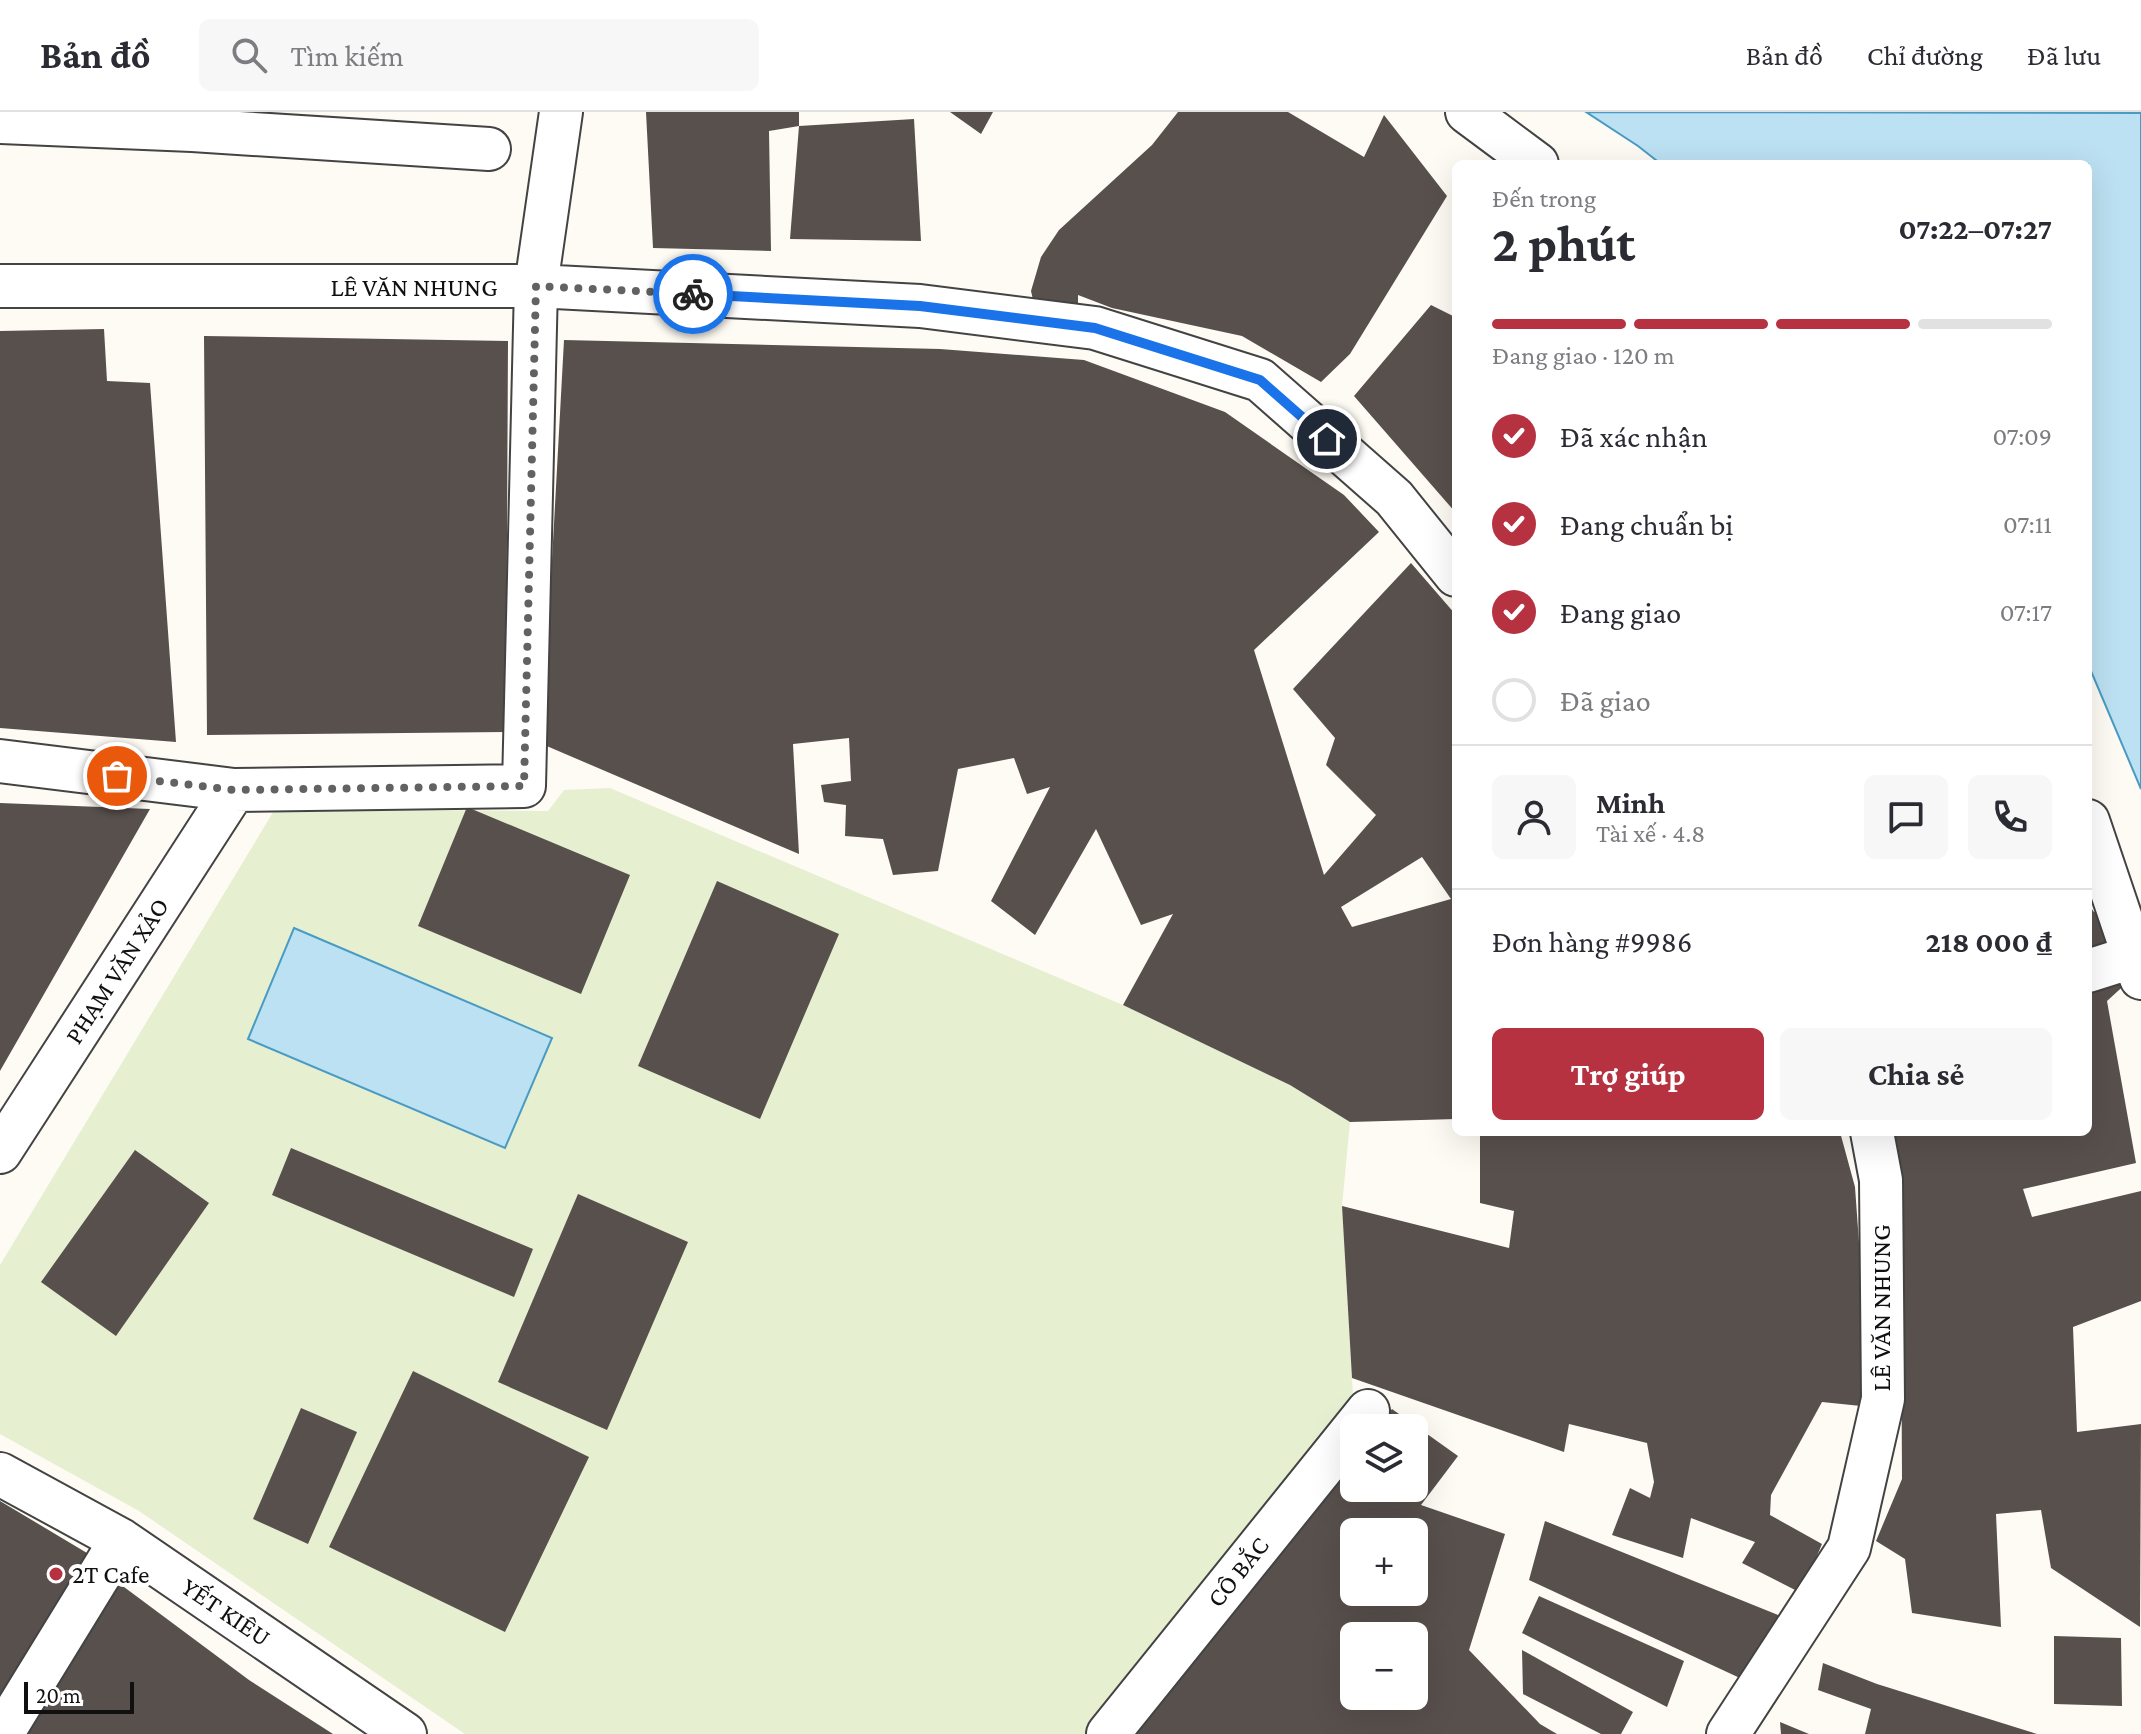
<!DOCTYPE html>
<html lang="vi">
<head>
<meta charset="utf-8">
<style>
  :root { --surface:#fff; --page:#f7f7f7; --text:#2b2b33; --muted:#7c7c81; --line:#e1e1e2; --accent:#b63241 }
  body { margin:0; font-family:"Crimson Pro",serif; background:var(--page); color:var(--text); height:100vh; display:flex; flex-direction:column; font-size:30px; white-space:nowrap }
  * { box-sizing:border-box; margin:0 }
  p { font-size:26px; color:var(--muted) }
  .icon { flex:none; width:44px; height:44px; fill:none; stroke:currentColor; stroke-width:2; stroke-linecap:round; stroke-linejoin:round }
  .map { position:relative; flex:1; overflow:hidden }
  .panel { position:absolute; left:1452px; top:48px; width:640px; height:976px; display:flex; flex-direction:column; background:var(--surface); border-radius:12px; box-shadow:0 8px 32px #0002 }
  .panel>* { flex:none }
  .controls { position:absolute; left:1340px; top:1302px; display:grid; gap:16px }
  .controls a { display:grid; place-items:center; width:88px; height:88px; border-radius:12px; background:var(--surface); box-shadow:0 8px 32px #0002; font-size:40px }
  .scale { position:absolute; left:24px; bottom:20px; width:110px; box-sizing:border-box; padding-left:8px; border:4px solid #101010; border-top:0; font-size:22px; line-height:28px; white-space:nowrap; color:#101010; -webkit-text-stroke:6px #fff; paint-order:stroke }
  .pin { position:absolute; display:grid; place-items:center; width:68px; height:68px; color:#fff; margin:-34px; border:4px solid #fff; border-radius:50%; box-shadow:0 2px 8px #0007 }
  .courier { position:absolute; display:grid; place-items:center; width:80px; height:80px; margin:-40px; border:6px solid #1a73e8; border-radius:50%; background:#fff; color:#222; box-shadow:0 2px 10px #0007 }
  .overview em { font-style:normal; font-weight:700 }
  .overview div { display:flex; flex-direction:column-reverse }
  .overview { display:flex; align-items:center; justify-content:space-between; height:136px; padding:0 40px }
  h1 { font-size:52px; font-weight:700; line-height:60px }
  .bar { display:grid; grid-template-columns:repeat(4,1fr); gap:12px 8px; align-content:center; height:96px; padding:0 40px }
  .bar i { height:10px; border-radius:6px; background:var(--line) }
  .bar .active { background:var(--accent) }
  .bar p { grid-column:span 4 }
  .line { display:flex; align-items:center; gap:20px; padding:0 40px; border-top:2px solid var(--line) }
  .line div { flex:1 }
  .round { display:grid; place-items:center; flex:none; width:84px; height:84px; border-radius:12px; background:var(--page) }
  ol { padding:0 40px; list-style:none }
  li { display:flex; align-items:center; gap:24px; height:88px }
  li p { margin-inline-start:auto }
  li .icon { padding:8px; border-radius:50%; background:var(--accent); color:#fff; stroke-width:4 }
  li:last-child { color:var(--muted) }
  li i { width:44px; height:44px; border:4px solid var(--line); border-radius:50% }
  .button { display:flex; gap:16px; margin-top:auto; padding:16px 40px }
  .button a { flex:1; height:92px; border-radius:12px; background:var(--accent); color:#fff; font-size:32px; font-weight:700; line-height:92px; text-align:center }
  .button a+a { background:var(--page); color:var(--text) }
  header { display:flex; align-items:center; gap:48px; box-sizing:border-box; height:112px; padding:0 40px; background:var(--surface); border-bottom:2px solid var(--line) }
  header strong { font-size:38px }
  nav { display:flex; gap:44px; margin-inline-start:auto; font-size:28px }
  .search { width:560px; height:72px; background:var(--page); display:flex; align-items:center; gap:20px; box-sizing:border-box; padding:0 28px; border-radius:12px; color:var(--muted); font-size:30px }
  .map>svg:first-child { display:block }
  .pitch { fill:#e6efd0 }
  .water { fill:#bce1f2; stroke:#499bc3; stroke-width:2 }
  .building { fill:#58504d; fill-rule:evenodd }
  .lines { fill:none; stroke-linecap:round; stroke-linejoin:round }
  .minor-casing { stroke:#434343; stroke-width:46 }
  .minor { stroke:#fff; stroke-width:42 }
  .done { stroke:#636260; stroke-width:8; stroke-dasharray:0 14.4 }
  .route { stroke:#1a73e8; stroke-width:10 }
  .poi-dot { fill:#b63241; stroke:#fff; stroke-width:3 }
  .labels { text-anchor:middle; dominant-baseline:central; stroke-width:8; stroke-linejoin:round; paint-order:stroke }
  .street-label { font-size:26px; fill:#101010; stroke:#fff }
  .poi-label { font-size:26px; fill:#101010; stroke:#fff; text-anchor:start }
</style>
</head>
<body>
<header>
<strong>Bản đồ</strong>
<div class="search"><svg class="icon" aria-label="search" viewBox="0 0 24 24"><circle cx="10" cy="10" r="6"/><path d="M15 15l6 6"/></svg>Tìm kiếm</div>
<nav><a>Bản đồ</a><a>Chỉ đường</a><a>Đã lưu</a></nav>
</header>
<div class="map">
<svg width="2141" height="1622" viewBox="0 0 2141 1622">
  <rect width="100%" height="100%" fill="#fefbf4"/>
  <path class="pitch" d="M 610,676 L 1123,893 L 1290,973 L 1350,1010 L 1342,1094 L 1354,1300 L 1096,1622 L 465,1622 L 139,1399 L 0,1322 L 0,1153 L 275,697 L 548,699 L 564,678 Z"/>
  <path class="water" d="M 1586,0 L 2141,1 L 2141,677 L 2088,552 L 2088,52 L 1661,52 L 1638,34 Z
    M 294,816 L 552,926 L 505,1036 L 248,927 Z"/>
  <path class="building" d="M 646,0 L 799,0 L 799,14 L 914,7 L 921,129 L 790,127 L 799,14 L 769,19 L 771,139 L 653,136 Z
    M 950,0 L 993,0 L 981,22 Z
    M 1178,0 L 1288,0 L 1364,45 L 1384,3 L 1447,84 L 1350,242 L 1321,270 L 1242,224 L 1112,196 L 1078,183 L 1078,198 L 1034,192 L 1031,179 L 1041,145 L 1059,118 L 1152,33 Z
    M 1431,193 L 1453,204 L 1456,200 L 1456,401 L 1354,284 Z
    M 104,217 L 107,269 L 150,271 L 176,630 L 0,616 L 0,219 Z
    M 204,224 L 508,229 L 506,620 L 207,623 Z
    M 564,228 L 940,237 L 1084,248 L 1225,300 L 1344,383 L 1379,420 L 1254,538 L 1324,763 L 1376,703 L 1326,653 L 1335,626 L 1293,577 L 1411,451 L 1456,503 L 1456,1007 L 1350,1010 L 1290,973 L 1123,893 L 1173,802 L 1141,813 L 1096,717 L 1035,823 L 991,789 L 1050,675 L 1027,682 L 1014,646 L 958,657 L 938,759 L 893,763 L 883,727 L 845,724 L 846,693 L 824,690 L 821,673 L 851,669 L 849,626 L 793,632 L 799,742 L 542,632 ZM 1422,745 L 1451,787 L 1352,815 L 1341,795 Z
    M 0,691 L 150,697 L 0,959 Z
    M 467,695 L 630,763 L 581,882 L 418,814 Z
    M 717,769 L 839,822 L 760,1007 L 638,954 Z
    M 2088,792 L 2094,800 L 2130,807 L 2141,858 L 2107,889 L 2136,1051 L 2023,1077 L 2032,1105 L 2141,1079 L 2141,1189 L 2073,1215 L 2077,1320 L 2141,1312 L 2140,1515 L 2051,1456 L 2041,1398 L 1996,1402 L 2001,1515 L 1912,1501 L 1905,1447 L 1876,1429 L 1902,1367 L 1901,1170 L 1885,1020 L 2088,1020 Z
    M 1480,1020 L 1840,1020 L 1855,1075 L 1864,1200 L 1861,1294 L 1822,1290 L 1771,1383 L 1770,1403 L 1822,1432 L 1801,1481 L 1742,1451 L 1755,1430 L 1691,1406 L 1683,1446 L 1612,1423 L 1630,1376 L 1650,1386 L 1654,1370 L 1647,1331 L 1569,1312 L 1564,1340 L 1352,1266 L 1342,1094 L 1509,1136 L 1514,1099 L 1480,1091 Z
    M 291,1036 L 533,1137 L 514,1185 L 272,1083 Z
    M 135,1038 L 209,1091 L 116,1224 L 41,1170 Z
    M 578,1082 L 688,1130 L 607,1318 L 498,1270 Z
    M 413,1259 L 589,1345 L 505,1520 L 329,1435 Z
    M 301,1296 L 357,1320 L 308,1432 L 253,1407 Z
    M 1392,1297 L 1458,1344 L 1421,1393 L 1505,1422 L 1469,1538 L 1540,1612 L 1557,1622 L 1127,1622 L 1354,1344 L 1354,1376 L 1414,1376 L 1414,1316 L 1376,1316 ZM 1354,1420 L 1414,1420 L 1414,1480 L 1354,1480 ZM 1354,1524 L 1414,1524 L 1414,1584 L 1354,1584 Z
    M 0,1389 L 92,1444 L 0,1603 Z
    M 1545,1409 L 1788,1507 L 1742,1567 L 1529,1468 Z
    M 120,1472 L 249,1568 L 333,1622 L 22,1622 Z
    M 1539,1484 L 1684,1549 L 1667,1595 L 1522,1521 Z
    M 2054,1524 L 2121,1526 L 2122,1594 L 2054,1592 Z
    M 1522,1538 L 1633,1600 L 1621,1622 L 1601,1622 L 1523,1582 Z
    M 1823,1551 L 1877,1572 L 2037,1622 L 1865,1622 L 1871,1597 L 1818,1578 Z
    M 1780,1610 L 1809,1622 L 1781,1622 Z"/>
  <g class="lines">
    <g class="minor-casing">
      <path id="minor" d="M 1467,0 L 1537,52
        M 1,10 L 192,18 L 489,37
        M 0,174 L 536,174 L 920,194 L 1095,216 L 1260,268 L 1394,386 L 1456,463
        M 0,649 L 234,678 L 524,674 L 536,174 L 561,0
        M 2088,709 L 2141,866
        M 2088,859 L 2135,844
        M 0,1040 L 234,678
        M 0,1362 L 121,1428 L 405,1622
        M 2,1622 L 121,1428
        M 1108,1622 L 1368,1299
        M 1728,1622 L 1849,1436 L 1883,1287 L 1881,1068 L 1872,1020"/>
    </g>
    <use href="#minor" class="minor"/>
  </g>
  <g class="lines">
    <path class="done" d="M 117,664 L 234,678 L 524,674 L 536,174 L 693,182"/>
    <path class="route" d="M 693,182 L 920,194 L 1095,216 L 1260,268 L 1327,327"/>
  </g>
  <circle class="poi-dot" cx="56" cy="1462" r="8"/>
  <g class="labels">
    <g class="street-label">
      <text x="414" y="175">LÊ VĂN NHUNG</text>
      <text transform="translate(117 859) rotate(-57)">PHẠM VĂN XẢO</text>
      <text transform="translate(1881 1196) rotate(-90)">LÊ VĂN NHUNG</text>
      <text transform="translate(1238 1460) rotate(-51)">CÔ BẮC</text>
      <text transform="translate(226 1500) rotate(34)">YẾT KIÊU</text>
    </g>
    <g class="poi-label">
      <text x="72" y="1462">2T Cafe</text>
    </g>
  </g>
</svg>
<div class="controls">
<a><svg class="icon" aria-label="layers" viewBox="0 0 24 24"><path d="M12 4l9 5-9 5-9-5zM3 14l9 5 9-5"/></svg></a>
<a>+</a>
<a>−</a>
</div>
<div class="scale">20 m</div>
<div class="pin" style="left:117px;top:664px;background:#ea580c"><svg class="icon" aria-label="bag" viewBox="0 0 24 24"><path d="M5 8h14l-1 12H6zM9 8a3 3 0 0 1 6 0"/></svg></div>
<div class="pin" style="left:1327px;top:327px;background:#1f2937"><svg class="icon" aria-label="home" viewBox="0 0 24 24"><path d="M3 11l9-7 9 7M6 9v11h12V9"/></svg></div>
<div class="courier" style="left:693px;top:182px"><svg class="icon" aria-label="bike" viewBox="0 0 24 24"><circle cx="6" cy="16" r="4"/><circle cx="18" cy="16" r="4"/><path d="M6 16l4-8h5l3 8M10 8l3 8H6M13 5h3"/></svg></div>
<section class="panel">
<div class="overview"><div><h1>2 phút</h1><p>Đến trong</p></div><em>07:22–07:27</em></div>
<div class="bar"><i class="active"></i><i class="active"></i><i class="active"></i><i></i><p>Đang giao · 120 m</p></div>
<ol>
<li><svg class="icon" aria-label="check" viewBox="0 0 24 24"><path d="M5 12l5 5 9-10"/></svg>Đã xác nhận<p>07:09</p></li>
<li><svg class="icon" aria-label="check" viewBox="0 0 24 24"><path d="M5 12l5 5 9-10"/></svg>Đang chuẩn bị<p>07:11</p></li>
<li><svg class="icon" aria-label="check" viewBox="0 0 24 24"><path d="M5 12l5 5 9-10"/></svg>Đang giao<p>07:17</p></li>
<li><i></i>Đã giao</li>
</ol>
<div class="line" style="height:144px"><a class="round"><svg class="icon" aria-label="person" viewBox="0 0 24 24"><circle cx="12" cy="8" r="4"/><path d="M4 21q1-7 8-7t8 7"/></svg></a><div><b>Minh</b><p>Tài xế · 4.8</p></div><a class="round"><svg class="icon" aria-label="chat" viewBox="0 0 24 24"><path d="M4 5h16v11H9l-5 4z"/></svg></a><a class="round"><svg class="icon" aria-label="phone" viewBox="0 0 24 24"><path d="M5 4h4l2 5-3 2q2 4 5 5l2-3 5 2v4C11 20 4 13 5 4z"/></svg></a></div>
<div class="line" style="height:104px"><div>Đơn hàng #9986</div><b>218 000 ₫</b></div>
<div class="button"><a>Trợ giúp</a><a>Chia sẻ</a></div>
</section>
</div>
</body>
</html>
